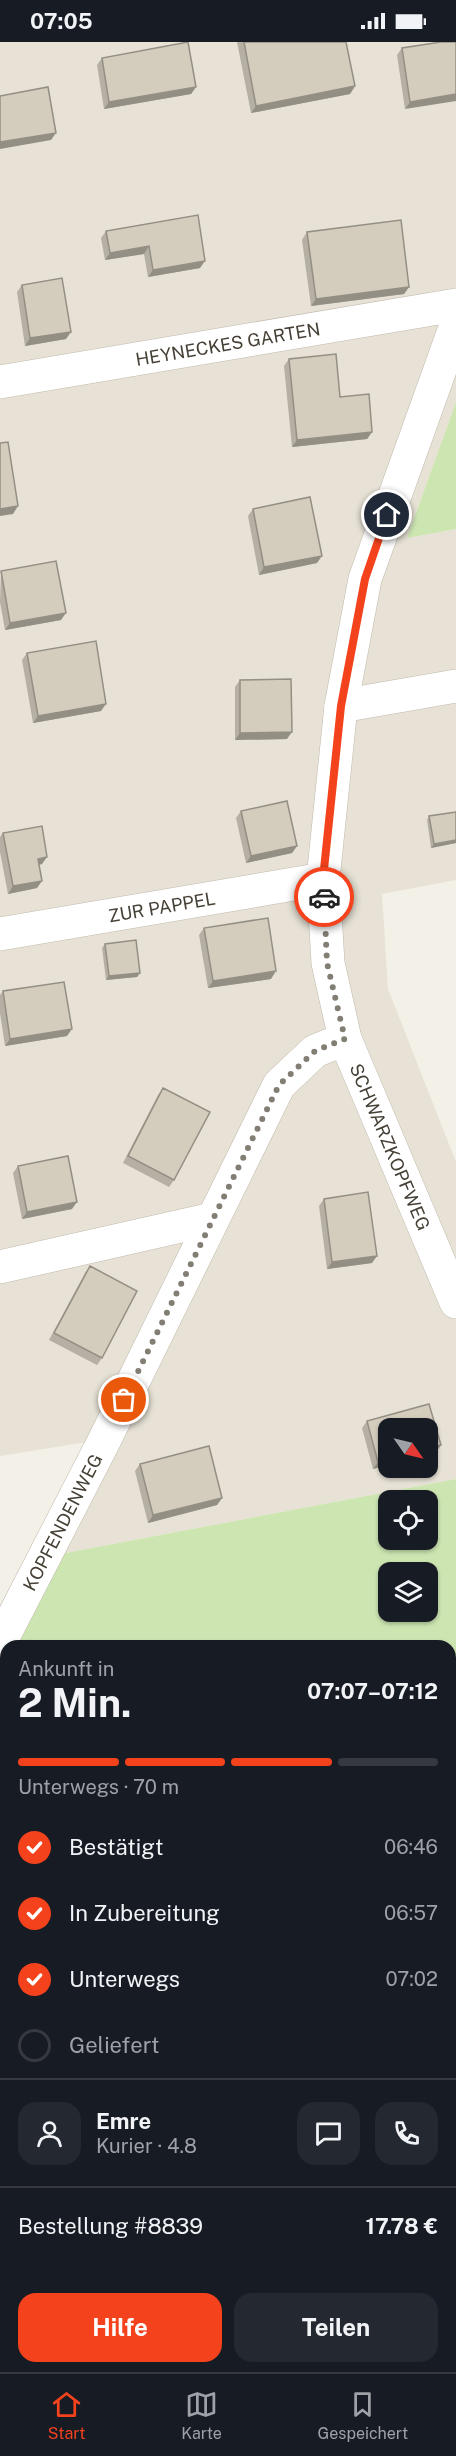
<!DOCTYPE html>
<html lang="de">
<head>
<meta charset="utf-8">
<style>
  :root { --surface:#171b24; --page:#242831; --text:#f1f3f6; --muted:#9ea1a6; --line:#363941; --accent:#f4421d }
  body { margin:0; font-family:"Public Sans",sans-serif; background:var(--page); color:var(--text); height:100vh; display:flex; flex-direction:column; font-size:22px; white-space:nowrap }
  * { box-sizing:border-box; margin:0 }
  p { font-size:20px; color:var(--muted) }
  .icon { flex:none; width:33px; height:33px; fill:none; stroke:currentColor; stroke-width:2; stroke-linecap:round; stroke-linejoin:round }
  .map { position:relative; flex:1; overflow:hidden }
  .details { position:absolute; left:0px; top:1598px; width:456px; height:734px; display:flex; flex-direction:column; background:var(--surface); border-radius:18px 18px 0 0; box-shadow:0 2px 4px #0004 }
  .details>* { flex:none }
  .needle { width:39px; rotate:124deg }
  .buttons { position:absolute; left:378px; top:1376px; display:grid; gap:12px }
  .buttons a { display:grid; place-items:center; width:60px; height:60px; border-radius:12px; background:var(--surface); box-shadow:0 2px 4px #0004; font-size:30px }
  .pin { position:absolute; display:grid; place-items:center; width:51px; height:51px; color:#fff; margin:-26px; border:3px solid #fff; border-radius:50%; box-shadow:0 2px 6px #0007 }
  .courier { position:absolute; display:grid; place-items:center; width:60px; height:60px; margin:-30px; border:4px solid #f4421d; border-radius:50%; background:#fff; color:#222; box-shadow:0 2px 8px #0007 }
  .headline em { font-style:normal; font-weight:700 }
  .headline div { display:flex; flex-direction:column-reverse }
  .headline { display:flex; align-items:center; justify-content:space-between; height:102px; padding:0 18px }
  h1 { font-size:39px; font-weight:700; line-height:45px }
  .bar { display:grid; grid-template-columns:repeat(4,1fr); gap:9px 6px; align-content:center; height:72px; padding:0 18px }
  .bar i { height:8px; border-radius:4px; background:var(--line) }
  .bar .current { background:var(--accent) }
  .bar p { grid-column:span 4 }
  .line { display:flex; align-items:center; gap:15px; padding:0 18px; border-top:2px solid var(--line) }
  .line div { flex:1 }
  .round { display:grid; place-items:center; flex:none; width:63px; height:63px; border-radius:18px; background:var(--page) }
  ol { padding:0 18px; list-style:none }
  li { display:flex; align-items:center; gap:18px; height:66px }
  li p { margin-inline-start:auto }
  li .icon { padding:6px; border-radius:50%; background:var(--accent); color:#fff; stroke-width:4 }
  li:last-child { color:var(--muted) }
  li i { width:33px; height:33px; border:3px solid var(--line); border-radius:50% }
  .button { display:flex; gap:12px; margin-top:auto; padding:12px 18px }
  .button a { flex:1; height:69px; border-radius:18px; background:var(--accent); color:#fff; font-size:24px; font-weight:700; line-height:69px; text-align:center }
  .button a+a { background:var(--page); color:var(--text) }
  .status { display:flex; justify-content:space-between; align-items:center; height:42px; padding:0 30px; background:var(--surface); direction:ltr }
  .status svg { height:16px; fill:currentColor }
  .menu { display:flex; justify-content:space-around; align-items:center; height:84px; border-top:2px solid var(--line); background:var(--surface); font-size:16px; color:var(--muted) }
  .menu a { display:grid; justify-items:center; gap:3px }
  .menu .current { color:var(--accent) }
  .map>svg:first-child { display:block }
  .residential { fill:#e7e2d5; fill-rule:evenodd }
  .green { fill:#cde6b1; fill-rule:evenodd }
  .lines { fill:none; stroke-linecap:round; stroke-linejoin:round }
  .minor-casing { stroke:#c1baad; stroke-width:34 }
  .minor { stroke:#fff; stroke-width:33 }
  .wall { fill:#b6afa3 }
  .shaded-wall { fill:#948f84 }
  .building { fill:#d4ccbd; stroke:#948f84; stroke-width:1.5 }
  .done { stroke:#837e74; stroke-width:6; stroke-dasharray:0 10.8 }
  .route { stroke:#f4421d; stroke-width:8 }
  .labels { text-anchor:middle; dominant-baseline:central; stroke-width:4.5; stroke-linejoin:round; paint-order:stroke }
  .street-label { font-size:18px; fill:#464036; stroke:#fff }
</style>
</head>
<body>
<div class="status"><b>07:05</b><svg viewBox="0 0 49 12"><path d="M0 12V9h3v3zM5 12V6h3v6zM10 12V3h3v9zM15 12V0h3v12zM26 1h20v11H26zM47 4h2v5h-2z"/></svg></div>
<div class="map">
<svg width="456" height="2330" viewBox="0 0 456 2330">
  <rect width="100%" height="100%" fill="#f3f0e7"/>
  <path class="residential" d="M 0,0 L 456,0 L 456,360 L 407,496 L 456,487 L 456,838 L 382,852 L 388,947 L 456,1120 L 456,1437 L 55,1513 L 118,1395 L 0,1414 ZM 388,1386 L 428,1386 L 428,1425 L 388,1425 Z
    M 456,1933 L 456,2330 L 0,2330 L 0,2001 L 6,2000 L 6,2325 L 450,2325 L 450,1934 Z"/>
  <path class="green" d="M 456,360 L 456,487 L 407,496 Z
    M 456,1437 L 456,1933 L 450,1934 L 450,1604 L 11,1604 L 55,1513 ZM 388,1458 L 428,1458 L 428,1497 L 388,1497 ZM 388,1530 L 428,1530 L 428,1569 L 388,1569 Z
    M 6,1614 L 6,2000 L 0,2001 L 0,1626 Z"/>
  <g class="lines">
    <g class="minor-casing">
      <g id="minor">
        <path id="s1" d="M 456,283 L 365,537 L 341,664 L 323,837 L 328,921 L 345,997 L 456,1260"/>
        <path id="s2" d="M 0,340 L 456,263"/>
        <path d="M 341,664 L 456,644"/>
        <path id="s3" d="M 0,892 L 323,837"/>
        <path d="M 0,1225 L 212,1177"/>
        <path id="s4" d="M 0,1601 L 104,1399 L 279,1043 L 315,1009 L 345,997"/>
        <path d="M 450,2085 L 456,2084"/>
        <path d="M 0,2152 L 6,2151"/>
      </g>
    </g>
    <use href="#minor" class="minor"/>
  </g>
  <path class="wall" d="M 237,0 L 346,0 L 355,44 L 350,52 L 251,71 Z
    M 456,0 L 405,67 L 397,13 L 402,6 Z
    M 102,16 L 196,45 L 191,52 L 104,67 L 97,23 Z
    M 198,173 L 200,226 L 148,235 L 144,212 L 105,218 L 101,196 L 106,189 Z
    M 307,190 L 409,245 L 404,252 L 311,264 L 302,198 Z
    M 22,243 L 66,297 L 25,304 L 17,250 Z
    M 289,317 L 340,355 L 372,390 L 367,397 L 292,405 L 284,324 Z
    M 253,467 L 317,521 L 259,533 L 248,474 Z
    M 1,529 L 61,578 L 5,588 L 0,560 Z
    M 27,611 L 101,669 L 33,681 L 22,618 Z
    M 240,638 L 287,697 L 235,698 L 235,645 Z
    M 241,769 L 297,804 L 292,811 L 246,821 L 236,776 Z
    M 429,774 L 456,801 L 431,806 L 427,778 Z
    M 3,791 L 42,822 L 39,823 L 37,846 L 8,852 L 0,810 L 0,795 Z
    M 204,886 L 271,937 L 208,946 L 199,893 Z
    M 105,902 L 140,931 L 137,935 L 106,938 L 102,906 Z
    M 3,949 L 67,994 L 5,1004 L 0,971 L 0,953 Z
    M 163,1046 L 174,1138 L 169,1145 L 123,1121 L 158,1053 Z
    M 18,1124 L 72,1167 L 22,1177 L 13,1131 Z
    M 324,1157 L 372,1221 L 327,1227 L 319,1164 Z
    M 90,1224 L 102,1316 L 97,1323 L 49,1298 L 85,1231 Z
    M 429,1362 L 441,1403 L 436,1410 L 428,1412 L 428,1386 L 388,1386 L 388,1423 L 373,1427 L 362,1386 L 367,1379 Z
    M 140,1422 L 222,1456 L 217,1463 L 148,1481 L 135,1429 Z
    M 6,2178 L 6,2205 L 3,2183 Z"/>
  <path class="shaded-wall" d="M 355,44 L 350,52 L 251,71 L 256,64 Z
    M 196,45 L 191,52 L 104,67 L 109,60 Z
    M 456,52 L 456,59 L 405,67 L 410,60 Z
    M 56,91 L 51,98 L 0,107 L 0,100 Z
    M 149,204 L 144,212 L 105,218 L 110,211 Z
    M 205,219 L 200,226 L 148,235 L 153,228 Z
    M 409,245 L 404,252 L 311,264 L 316,257 Z
    M 71,290 L 66,297 L 25,304 L 30,296 Z
    M 372,390 L 367,397 L 292,405 L 297,398 Z
    M 18,464 L 13,472 L 0,474 L 0,467 Z
    M 322,514 L 317,521 L 259,533 L 264,525 Z
    M 66,571 L 61,578 L 5,588 L 10,581 Z
    M 106,662 L 101,669 L 33,681 L 38,674 Z
    M 292,690 L 287,697 L 235,698 L 240,691 Z
    M 456,798 L 456,801 L 431,806 L 434,802 Z
    M 297,804 L 292,811 L 246,821 L 251,814 Z
    M 47,815 L 42,822 L 33,824 L 38,817 Z
    M 42,839 L 37,846 L 8,852 L 13,844 Z
    M 276,929 L 271,937 L 208,946 L 213,939 Z
    M 140,931 L 137,935 L 106,938 L 109,934 Z
    M 72,987 L 67,994 L 5,1004 L 10,997 Z
    M 77,1160 L 72,1167 L 22,1177 L 27,1170 Z
    M 377,1214 L 372,1221 L 327,1227 L 332,1220 Z
    M 441,1403 L 436,1410 L 428,1412 L 428,1406 Z
    M 388,1417 L 388,1423 L 373,1427 L 378,1420 Z
    M 222,1456 L 217,1463 L 148,1481 L 153,1473 Z
    M 456,2030 L 456,2037 L 450,2038 L 450,2031 Z
    M 456,2170 L 456,2176 L 450,2177 L 450,2171 Z"/>
  <path class="building" d="M 188,0 L 196,45 L 109,60 L 102,16 Z
    M 244,0 L 346,0 L 355,44 L 256,64 Z
    M 441,0 L 456,0 L 456,52 L 410,60 L 402,6 Z
    M 48,45 L 56,91 L 0,100 L 0,54 Z
    M 198,173 L 205,219 L 153,228 L 149,204 L 110,211 L 106,189 Z
    M 401,178 L 409,245 L 316,257 L 307,190 Z
    M 62,236 L 71,290 L 30,296 L 22,243 Z
    M 336,312 L 340,355 L 369,352 L 372,390 L 297,398 L 289,317 Z
    M 8,400 L 18,464 L 0,467 L 0,401 Z
    M 310,455 L 322,514 L 264,525 L 253,467 Z
    M 56,519 L 66,571 L 10,581 L 1,529 Z
    M 96,599 L 106,662 L 38,674 L 27,611 Z
    M 291,637 L 292,690 L 240,691 L 240,638 Z
    M 287,759 L 297,804 L 251,814 L 241,769 Z
    M 456,770 L 456,798 L 434,802 L 429,774 Z
    M 42,784 L 47,815 L 38,817 L 42,839 L 13,844 L 3,791 Z
    M 268,876 L 276,929 L 213,939 L 204,886 Z
    M 136,898 L 140,931 L 109,934 L 105,902 Z
    M 64,940 L 72,987 L 10,997 L 3,949 Z
    M 163,1046 L 210,1070 L 174,1138 L 128,1114 Z
    M 68,1114 L 77,1160 L 27,1170 L 18,1124 Z
    M 368,1150 L 377,1214 L 332,1220 L 324,1157 Z
    M 90,1224 L 137,1249 L 102,1316 L 54,1291 Z
    M 429,1362 L 441,1403 L 428,1406 L 428,1386 L 388,1386 L 388,1417 L 378,1420 L 367,1379 Z
    M 209,1404 L 222,1456 L 153,1473 L 140,1422 Z
    M 456,1986 L 456,2030 L 450,2031 L 450,1987 Z
    M 456,2123 L 456,2170 L 450,2171 L 450,2124 Z"/>
  <g class="lines">
    <path class="done" d="M 124,1358 L 279,1043 L 315,1009 L 345,997 L 327,921 L 324,855"/>
    <path class="route" d="M 324,855 L 323,837 L 341,664 L 365,537 L 387,473"/>
  </g>
  <g class="labels">
    <g class="street-label">
      <text stroke="none"><textPath href="#s2" startOffset="231">HEYNECKES GARTEN</textPath></text>
      <text stroke="none"><textPath href="#s3" startOffset="164">ZUR PAPPEL</textPath></text>
      <text stroke="none"><textPath href="#s1" startOffset="852">SCHWARZKOPFWEG</textPath></text>
      <text stroke="none"><textPath href="#s4" startOffset="136">KOPFENDENWEG</textPath></text>
    </g>
  </g>
</svg>
<div class="buttons">
<a><svg class="needle" viewBox="-14 -14 28 28"><path d="M0-13l5 13h-10z" fill="#e53935"/><path d="M0 13l5-13h-10z" fill="#9ea1a6"/></svg></a>
<a><svg class="icon" aria-label="locate" viewBox="0 0 24 24"><circle cx="12" cy="12" r="6"/><path d="M12 2v4M12 18v4M2 12h4M18 12h4"/></svg></a>
<a><svg class="icon" aria-label="layers" viewBox="0 0 24 24"><path d="M12 4l9 5-9 5-9-5zM3 14l9 5 9-5"/></svg></a>
</div>
<div class="pin" style="left:124px;top:1358px;background:#ea580c"><svg class="icon" aria-label="bag" viewBox="0 0 24 24"><path d="M5 8h14l-1 12H6zM9 8a3 3 0 0 1 6 0"/></svg></div>
<div class="pin" style="left:387px;top:473px;background:#1f2937"><svg class="icon" aria-label="home" viewBox="0 0 24 24"><path d="M3 11l9-7 9 7M6 9v11h12V9"/></svg></div>
<div class="courier" style="left:324px;top:855px"><svg class="icon" aria-label="car" viewBox="0 0 24 24"><path d="M5 17H2v-5l4-1 3-4h7l3 4 3 1v5h-3M9 17h6M6 11h13"/><circle cx="7" cy="17" r="2"/><circle cx="17" cy="17" r="2"/></svg></div>
<section class="details">
<div class="headline"><div><h1>2 Min.</h1><p>Ankunft in</p></div><em>07:07–07:12</em></div>
<div class="bar"><i class="current"></i><i class="current"></i><i class="current"></i><i></i><p>Unterwegs · 70 m</p></div>
<ol>
<li><svg class="icon" aria-label="check" viewBox="0 0 24 24"><path d="M5 12l5 5 9-10"/></svg>Bestätigt<p>06:46</p></li>
<li><svg class="icon" aria-label="check" viewBox="0 0 24 24"><path d="M5 12l5 5 9-10"/></svg>In Zubereitung<p>06:57</p></li>
<li><svg class="icon" aria-label="check" viewBox="0 0 24 24"><path d="M5 12l5 5 9-10"/></svg>Unterwegs<p>07:02</p></li>
<li><i></i>Geliefert</li>
</ol>
<div class="line" style="height:108px"><a class="round"><svg class="icon" aria-label="person" viewBox="0 0 24 24"><circle cx="12" cy="8" r="4"/><path d="M4 21q1-7 8-7t8 7"/></svg></a><div><b>Emre</b><p>Kurier · 4.8</p></div><a class="round"><svg class="icon" aria-label="chat" viewBox="0 0 24 24"><path d="M4 5h16v11H9l-5 4z"/></svg></a><a class="round"><svg class="icon" aria-label="phone" viewBox="0 0 24 24"><path d="M5 4h4l2 5-3 2q2 4 5 5l2-3 5 2v4C11 20 4 13 5 4z"/></svg></a></div>
<div class="line" style="height:78px"><div>Bestellung #8839</div><b>17.78 €</b></div>
<div class="button"><a>Hilfe</a><a>Teilen</a></div>
</section>
</div>
<nav class="menu">
<a class="current"><svg class="icon" aria-label="home" viewBox="0 0 24 24"><path d="M3 11l9-7 9 7M6 9v11h12V9"/></svg>Start</a>
<a><svg class="icon" aria-label="map" viewBox="0 0 24 24"><path d="M3 6l6-2 6 2 6-2v14l-6 2-6-2-6 2zM9 4v14M15 6v14"/></svg>Karte</a>
<a><svg class="icon" aria-label="saved" viewBox="0 0 24 24"><path d="M7 4h10v16l-5-4-5 4z"/></svg>Gespeichert</a>
</nav>
</body>
</html>
